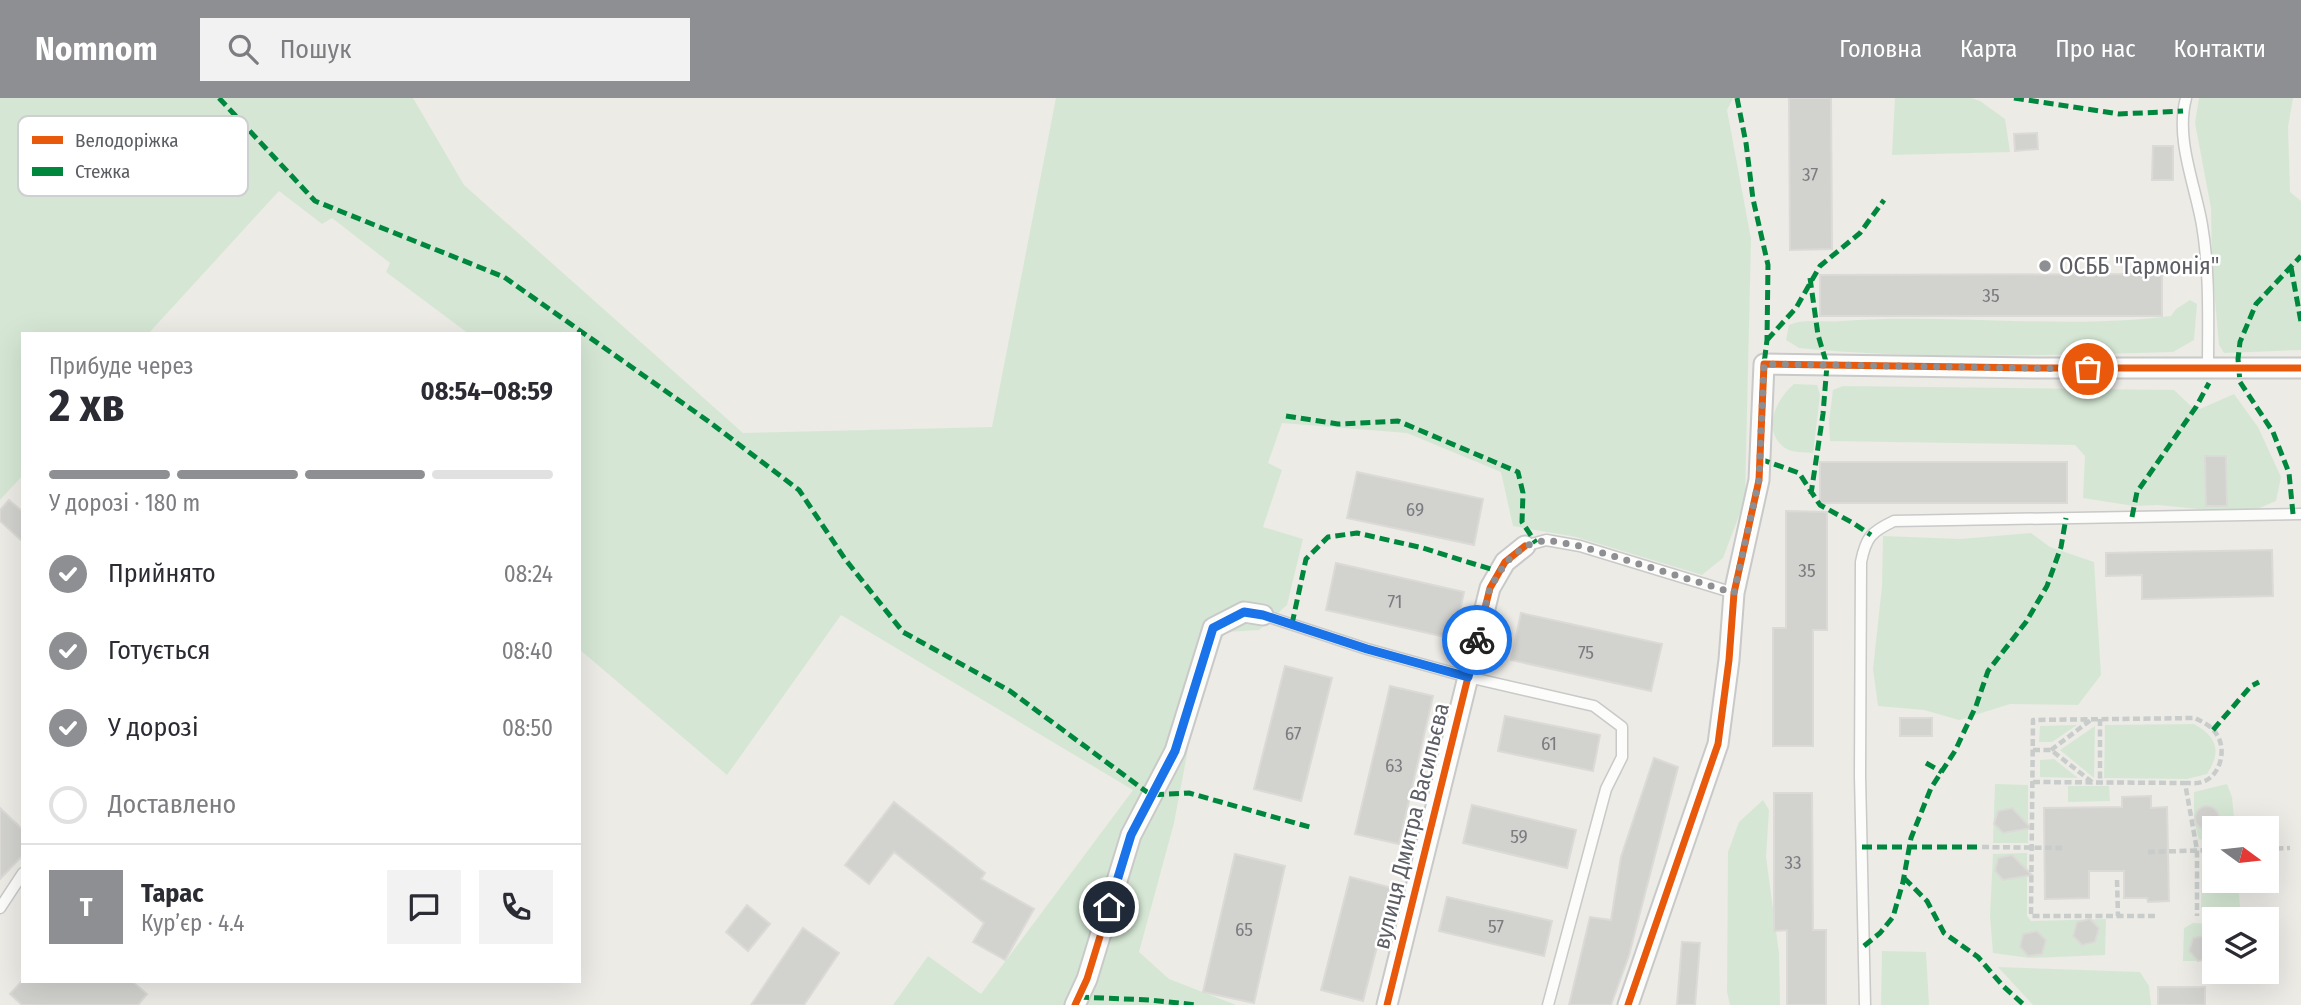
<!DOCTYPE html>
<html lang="uk">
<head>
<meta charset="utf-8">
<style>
  :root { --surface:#fff; --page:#f2f2f3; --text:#2b2b33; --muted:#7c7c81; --line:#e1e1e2; --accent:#8e8f92 }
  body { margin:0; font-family:"Fira Sans Condensed",sans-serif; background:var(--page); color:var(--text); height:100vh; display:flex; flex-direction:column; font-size:26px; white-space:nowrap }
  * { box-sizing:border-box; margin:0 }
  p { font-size:23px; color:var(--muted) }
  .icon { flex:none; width:38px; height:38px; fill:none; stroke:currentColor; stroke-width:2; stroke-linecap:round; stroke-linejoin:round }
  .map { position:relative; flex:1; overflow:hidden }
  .panel { position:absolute; left:21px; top:234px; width:560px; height:651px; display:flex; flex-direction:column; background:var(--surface); border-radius:0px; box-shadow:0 7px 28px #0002 }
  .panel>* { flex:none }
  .needle { width:46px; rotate:105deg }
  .tools { position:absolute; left:2202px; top:718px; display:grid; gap:14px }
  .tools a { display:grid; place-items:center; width:77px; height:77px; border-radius:0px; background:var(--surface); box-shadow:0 7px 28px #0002; font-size:35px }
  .pin { position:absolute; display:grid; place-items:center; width:60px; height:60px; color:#fff; margin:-30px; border:4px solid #fff; border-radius:50%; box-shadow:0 2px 7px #0007 }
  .courier { position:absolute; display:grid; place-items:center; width:70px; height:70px; margin:-35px; border:5px solid #1a73e8; border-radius:50%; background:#fff; color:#222; box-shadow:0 2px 9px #0007 }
  .summary em { font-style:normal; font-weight:700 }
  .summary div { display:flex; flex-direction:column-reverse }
  .summary { display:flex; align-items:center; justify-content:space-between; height:119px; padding:0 28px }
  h1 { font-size:46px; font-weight:700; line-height:52px }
  .bar { display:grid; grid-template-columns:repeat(4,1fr); gap:10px 7px; align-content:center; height:84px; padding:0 28px }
  .bar i { height:9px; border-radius:5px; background:var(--line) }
  .bar .on { background:var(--accent) }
  .bar p { grid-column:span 4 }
  .line { display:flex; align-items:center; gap:18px; padding:0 28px; border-top:2px solid var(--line) }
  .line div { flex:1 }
  .round { display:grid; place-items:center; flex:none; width:74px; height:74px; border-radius:0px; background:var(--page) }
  ol { padding:0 28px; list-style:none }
  li { display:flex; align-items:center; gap:21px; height:77px }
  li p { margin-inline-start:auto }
  li .icon { padding:7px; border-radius:50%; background:var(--accent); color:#fff; stroke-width:4 }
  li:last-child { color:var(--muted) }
  li i { width:38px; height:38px; border:4px solid var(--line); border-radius:50% }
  header { display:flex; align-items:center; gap:42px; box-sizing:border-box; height:98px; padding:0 35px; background:var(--accent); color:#fff }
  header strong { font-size:33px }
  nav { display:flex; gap:38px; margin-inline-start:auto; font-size:24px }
  .search { width:490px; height:63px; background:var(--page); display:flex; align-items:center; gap:18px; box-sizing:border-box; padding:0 24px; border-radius:0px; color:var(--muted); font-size:26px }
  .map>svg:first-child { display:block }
  .green { fill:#d5e7d4 }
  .building { fill:#d2d2cf; stroke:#dbdad6; stroke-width:2 }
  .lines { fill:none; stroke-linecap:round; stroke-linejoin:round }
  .lane-casing { stroke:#c8c9c8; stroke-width:13 }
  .street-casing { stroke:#c8c9c8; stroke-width:23 }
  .path { stroke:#c8cccb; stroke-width:4.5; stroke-dasharray:7 3.5; stroke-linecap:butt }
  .lane { stroke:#fcfcfb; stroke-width:10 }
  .street { stroke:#fcfcfb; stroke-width:19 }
  .quiet { stroke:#00873e; stroke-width:5; stroke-dasharray:10 5; stroke-linecap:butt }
  .cycleway-casing { stroke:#fff; stroke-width:11 }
  .cycleway { stroke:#e8590c; stroke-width:7 }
  .done { stroke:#8e8f92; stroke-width:7; stroke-dasharray:0 12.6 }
  .route { stroke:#1a73e8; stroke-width:9 }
  .poi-dot { fill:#8e8f92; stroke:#fff; stroke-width:2.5 }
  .labels { text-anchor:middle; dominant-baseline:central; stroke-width:5; stroke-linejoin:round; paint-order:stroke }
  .number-label { font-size:19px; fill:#7b7c80 }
  .poi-label { font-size:23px; fill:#5c5e64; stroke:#fff; text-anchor:start }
  .street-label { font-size:23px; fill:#5c5e64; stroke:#fff }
  .key { fill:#fff; stroke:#cecfd0; stroke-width:2 }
  .key-label { font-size:19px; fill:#5c5e64 }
</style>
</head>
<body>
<header>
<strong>Nomnom</strong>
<div class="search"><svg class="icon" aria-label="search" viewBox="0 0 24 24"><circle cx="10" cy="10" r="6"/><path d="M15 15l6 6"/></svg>Пошук</div>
<nav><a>Головна</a><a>Карта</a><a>Про нас</a><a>Контакти</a></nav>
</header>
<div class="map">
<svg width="2301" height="907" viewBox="0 0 2301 907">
  <rect width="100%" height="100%" fill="#ecebe6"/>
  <path class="green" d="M 0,0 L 413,0 L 464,87 L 743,335 L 992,329 L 1056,0 L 1733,0 L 1727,12 L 1751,141 L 1745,402 L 1723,460 L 1702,477 L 1576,439 L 1513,428 L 1501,374 L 1407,335 L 1282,325 L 1268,365 L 1282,372 L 1263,429 L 1303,441 L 1287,507 L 1259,532 L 1225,534 L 1199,593 L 1174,725 L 1139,854 L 1169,881 L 1236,907 L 893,907 L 928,858 L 981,896 L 1133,692 L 841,517 L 727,677 L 579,551 L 579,236 L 469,236 L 386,174 L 390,165 L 332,120 L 322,126 L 279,93 L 148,236 L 23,236 L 23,377 L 0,402 Z
    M 1895,0 L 1971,0 L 1980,3 L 2005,21 L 2010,54 L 1892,57 Z
    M 2199,0 L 2293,0 L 2288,29 L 2290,94 L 2301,103 L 2301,252 L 2224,255 L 2219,247 L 2212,169 L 2211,110 L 2195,25 Z
    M 2190,202 L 2197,206 L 2194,242 L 2173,254 C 2048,257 1923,262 1799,250 L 1786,242 L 1789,227 C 1805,220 1823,225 1841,223 C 1951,215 2062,232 2171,218 L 2176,211 Z
    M 1794,286 L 1817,287 L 1820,297 L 1813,355 C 1804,354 1792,355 1785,350 C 1761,333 1776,301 1794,286 Z
    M 1843,288 L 2174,292 L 2194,311 L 2200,311 L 2234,296 L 2258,329 L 2281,379 L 2276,403 L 2257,411 L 2208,412 L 2158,407 L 2134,408 L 2083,400 L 2085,358 L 2075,347 L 1830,343 L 1829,324 L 1833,292 Z
    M 2031,435 L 2050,449 L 2094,464 L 2101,577 L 2078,607 L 2010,606 L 1959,622 L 1924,612 L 1878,608 L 1873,571 L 1882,488 L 1883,438 L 1960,441 Z
    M 2194,626 C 2217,639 2222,653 2207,676 L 2187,681 L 2104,680 L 2105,627 Z
    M 2077,627 L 2052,644 L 2039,644 L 2040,628 Z
    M 2095,628 L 2094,680 L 2060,652 Z
    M 2054,661 L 2078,680 L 2040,679 L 2040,662 Z
    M 1995,686 L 2028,687 L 2028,745 L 1993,745 Z
    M 2227,686 L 2232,699 L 2235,730 L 2214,730 L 2214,744 L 2199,741 L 2194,723 L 2194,694 Z
    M 2068,688 L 2109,688 L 2110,703 L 2068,704 Z
    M 1763,702 L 1769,712 L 1766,759 L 1779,855 L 1780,907 L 1730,907 L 1727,894 L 1728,754 L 1739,724 Z
    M 2027,755 L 2027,818 L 2031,823 L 2106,821 L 2105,857 L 2030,860 L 1993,855 L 1990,818 L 1993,756 Z
    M 2214,758 L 2214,782 L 2238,782 L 2240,809 L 2201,810 L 2202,759 Z
    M 2193,825 L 2214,826 L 2214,863 L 2183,863 L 2184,830 Z
    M 1882,853 L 1926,854 L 1929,907 L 1881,907 Z
    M 1998,869 L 2140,874 L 2149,888 L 2151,907 L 2033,907 Z"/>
  <path class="building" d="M 1789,0 L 1831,0 L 1832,151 L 1790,152 Z
    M 2037,35 L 2038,51 L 2015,53 L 2014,36 Z
    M 2153,48 L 2173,48 L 2173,82 L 2152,82 Z
    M 2162,176 L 2162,218 L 1820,218 L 1820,177 Z
    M 2205,358 L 2226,358 L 2227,408 L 2206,408 Z
    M 1820,364 L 2067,364 L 2067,405 L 1820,405 Z
    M 1357,374 L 1483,401 L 1474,447 L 1347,420 Z
    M 9,402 L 23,414 L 23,444 L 0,423 L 0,412 Z
    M 1786,413 L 1827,414 L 1827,532 L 1813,532 L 1813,648 L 1773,648 L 1773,530 L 1786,530 Z
    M 2272,452 L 2273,498 L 2142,501 L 2142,477 L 2106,478 L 2106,455 Z
    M 1336,465 L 1464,494 L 1454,541 L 1326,512 Z
    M 1521,515 L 1662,546 L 1651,593 L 1511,562 Z
    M 1285,568 L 1332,580 L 1301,703 L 1254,691 Z
    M 1390,588 L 1433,598 L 1399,746 L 1355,736 Z
    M 1505,618 L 1600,637 L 1593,673 L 1498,653 Z
    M 1900,620 L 1932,620 L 1932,638 L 1900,638 Z
    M 1654,660 L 1678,669 L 1629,857 L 1611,907 L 1569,907 L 1590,819 L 1611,822 L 1621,759 Z
    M 1774,695 L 1812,695 L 1813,832 L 1826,832 L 1826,907 L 1787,907 L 1787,832 L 1774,833 Z
    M 2151,698 L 2151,710 L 2167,709 L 2169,803 L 2148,804 L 2147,800 L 2124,800 L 2124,773 L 2089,773 L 2089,800 L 2045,801 L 2044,710 L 2122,709 L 2122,699 Z
    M 894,704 L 985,775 L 981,781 L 1034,811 L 1005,862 L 973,844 L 984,825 L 894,754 L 869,786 L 845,767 Z
    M 1472,707 L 1576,732 L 1567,770 L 1463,745 Z
    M2195 720a12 12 0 1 1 24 0a12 12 0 1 1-24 0Z
    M 0,710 L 23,732 L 23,757 L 0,781 Z
    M 2012,710 L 2031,730 L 2003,735 L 1994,726 L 1998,713 Z
    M 1235,756 L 1285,768 L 1254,905 L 1203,894 Z
    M 2012,757 L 2032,777 L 2003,782 L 1995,773 L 1998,760 Z
    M 1350,779 L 1392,790 L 1363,903 L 1321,892 Z
    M 1447,799 L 1552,823 L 1544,858 L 1439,833 Z
    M 747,807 L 770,826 L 748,853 L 726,834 Z
    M 2090,821 L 2099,830 L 2095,844 L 2082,847 L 2073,838 L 2077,824 Z
    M 803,830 L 839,855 L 804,907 L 751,907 Z
    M 2037,833 L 2046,842 L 2042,856 L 2028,858 L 2020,849 L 2023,836 Z
    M 2207,837 L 2214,844 L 2212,860 L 2198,863 L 2189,853 L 2193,840 Z
    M 1682,844 L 1700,845 L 1695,907 L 1677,907 Z
    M 21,884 L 133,884 L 147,896 L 138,907 L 22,907 L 10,896 Z
    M 2158,889 L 2205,889 L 2205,907 L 2158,907 Z"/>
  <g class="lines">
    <g class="lane-casing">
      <path id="lane" d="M 2186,0 C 2175,41 2195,86 2202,127 C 2210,174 2208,224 2208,271
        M 1525,448 L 1546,442 L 1580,448 L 1734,495
        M 1263,517 L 1367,551 L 1468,579 L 1594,608 L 1622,629 L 1622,659 L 1606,691 L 1548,907
        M 0,810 L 23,775
        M 1865,907 L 1860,678 L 1861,464 C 1866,439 1871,434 1894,423 L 2301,416"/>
    </g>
    <g class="street-casing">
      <path id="street" d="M 1075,907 L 1087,881 L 1131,737 L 1175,653 L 1213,530 L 1244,514 L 1263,517
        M 1387,907 L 1490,490 L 1505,464 L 1525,448
        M 1628,907 L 1718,646 L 1729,562 L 1734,495 L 1759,382 L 1764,266 L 2040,270 L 2301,270"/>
    </g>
    <path class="path" d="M 2100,621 L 2100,684
      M 2033,652 L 2051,652 L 2092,684
      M 2051,652 L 2092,621
      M 2033,684 L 2185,685 L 2197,752 L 2197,818
      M 1982,749 L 2062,750
      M 2266,751 L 2290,750
      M 2148,754 L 2214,752
      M 2117,782 L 2118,818
      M 2155,818 L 2031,818 L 2033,622 L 2195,620 C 2203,624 2213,629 2217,637 C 2227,652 2220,679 2202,684 C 2197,686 2190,685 2185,685"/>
    <use href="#lane" class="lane"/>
    <use href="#street" class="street"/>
    <path class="quiet" d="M 219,0 L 315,103 L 504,179 L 708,323 L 799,392 L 845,461 L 903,534 L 1010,593 L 1151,697 L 1189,695 L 1313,730
      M 1737,0 L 1746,45 L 1753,101 L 1768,167 L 1767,242 L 1764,266
      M 2014,0 L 2119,16 L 2183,13
      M 2291,169 L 2301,224
      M 1810,180 L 1818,237 L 1827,267 L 1823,316 L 1811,396
      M 1767,242 L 1796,210 L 1820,168 L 1860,135 L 1884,102
      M 1286,318 L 1338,326 L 1398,323 L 1518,374 L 1523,395 L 1522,424 L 1536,445
      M 1760,361 L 1799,375 L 1820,407 L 1853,425 L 1871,437
      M 2293,416 L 2289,375 L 2273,334 L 2240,284 L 2238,261 L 2240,244 L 2256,206 L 2301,158
      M 2132,419 L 2137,394 L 2196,309 L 2209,285
      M 1292,526 L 1306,461 L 1328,439 L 1357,435 L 1423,450 L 1500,474
      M 2213,632 L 2251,588 L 2259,584
      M 1926,665 L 1942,674
      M 1862,749 L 1982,749
      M 1904,780 L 1927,803 L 1944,835 L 1978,859 L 2003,888 L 2024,907
      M 1864,848 L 1880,835 L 1893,819 L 1903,784 L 1911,740 L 1931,690 L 1955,653 L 1976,608 L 1988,573 L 2026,524 L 2047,488 L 2061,449 L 2066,420
      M 1079,899 L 1150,902 L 1197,907"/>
    <g class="cycleway-casing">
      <path id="cycleway" d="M 1075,907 L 1087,881 L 1131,737 L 1175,653 L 1213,530 L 1244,514 L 1263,517
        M 1387,907 L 1490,490 L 1505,464 L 1525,448
        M 1628,907 L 1718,646 L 1729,562 L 1734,495 L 1759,382 L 1764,266 L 2040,270 L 2301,270"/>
    </g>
    <use href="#cycleway" class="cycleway"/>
  </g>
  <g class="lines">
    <path class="done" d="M 1477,542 L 1490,490 L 1506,464 L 1525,448 L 1546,442 L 1580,448 L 1734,495 L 1759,382 L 1764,266 L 2088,271"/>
    <path class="route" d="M 1109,809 L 1131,737 L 1175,653 L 1213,530 L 1244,514 L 1263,517 L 1367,551 L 1468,579 L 1477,542"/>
  </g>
  <circle class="poi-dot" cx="2045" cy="168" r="7"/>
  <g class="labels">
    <g class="number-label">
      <text x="1810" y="76">37</text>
      <text x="1991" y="197">35</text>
      <text x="1415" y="411">69</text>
      <text x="1807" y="472">35</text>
      <text x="1395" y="503">71</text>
      <text x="1586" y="554">75</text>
      <text x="1293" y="635">67</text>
      <text x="1549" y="645">61</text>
      <text x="1394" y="667">63</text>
      <text x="1519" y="738">59</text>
      <text x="1793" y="764">33</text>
      <text x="1496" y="828">57</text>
      <text x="1244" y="831">65</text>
    </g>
    <g class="poi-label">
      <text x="2059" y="168">ОСББ "Гармонія"</text>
    </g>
    <g class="street-label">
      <text transform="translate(1411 728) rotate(-76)">вулиця Дмитра Васильєва</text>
    </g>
  </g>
  <rect x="18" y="18" width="230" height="80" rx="10" class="key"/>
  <rect x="32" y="38" width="31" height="8" fill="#e8590c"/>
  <rect x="32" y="69" width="31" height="9" fill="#00873e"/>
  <g class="key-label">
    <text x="75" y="49">Велодоріжка</text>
    <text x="75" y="80">Стежка</text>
  </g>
</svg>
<div class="tools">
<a><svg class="needle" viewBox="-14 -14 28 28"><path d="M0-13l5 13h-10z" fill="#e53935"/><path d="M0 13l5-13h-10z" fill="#7c7c81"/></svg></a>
<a><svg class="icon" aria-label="layers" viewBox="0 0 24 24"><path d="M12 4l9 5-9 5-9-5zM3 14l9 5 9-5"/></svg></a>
</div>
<div class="pin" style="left:2088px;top:271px;background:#ea580c"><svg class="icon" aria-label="bag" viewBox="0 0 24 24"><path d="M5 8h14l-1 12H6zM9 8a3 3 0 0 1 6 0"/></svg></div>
<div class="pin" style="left:1109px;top:809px;background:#1f2937"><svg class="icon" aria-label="home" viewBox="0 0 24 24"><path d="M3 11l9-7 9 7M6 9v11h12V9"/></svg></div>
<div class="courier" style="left:1477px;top:542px"><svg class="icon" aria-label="bike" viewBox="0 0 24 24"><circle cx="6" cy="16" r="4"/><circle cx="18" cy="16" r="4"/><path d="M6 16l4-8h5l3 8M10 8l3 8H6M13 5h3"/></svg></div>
<section class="panel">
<div class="summary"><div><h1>2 хв</h1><p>Прибуде через</p></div><em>08:54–08:59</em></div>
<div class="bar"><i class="on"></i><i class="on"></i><i class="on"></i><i></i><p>У дорозі · 180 m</p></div>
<ol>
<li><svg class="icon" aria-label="check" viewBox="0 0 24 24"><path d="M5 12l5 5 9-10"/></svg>Прийнято<p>08:24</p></li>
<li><svg class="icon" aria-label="check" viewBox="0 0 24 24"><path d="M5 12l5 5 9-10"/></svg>Готується<p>08:40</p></li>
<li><svg class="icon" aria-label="check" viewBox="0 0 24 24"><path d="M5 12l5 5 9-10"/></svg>У дорозі<p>08:50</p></li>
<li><i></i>Доставлено</li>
</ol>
<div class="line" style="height:126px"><b class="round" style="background:var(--accent);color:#fff">Т</b><div><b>Тарас</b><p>Кур’єр · 4.4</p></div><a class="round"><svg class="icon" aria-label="chat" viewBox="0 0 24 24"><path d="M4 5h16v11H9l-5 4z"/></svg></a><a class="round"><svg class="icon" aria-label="phone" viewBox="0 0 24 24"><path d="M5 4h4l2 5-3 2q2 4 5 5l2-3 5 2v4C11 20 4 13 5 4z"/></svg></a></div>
</section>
</div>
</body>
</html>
